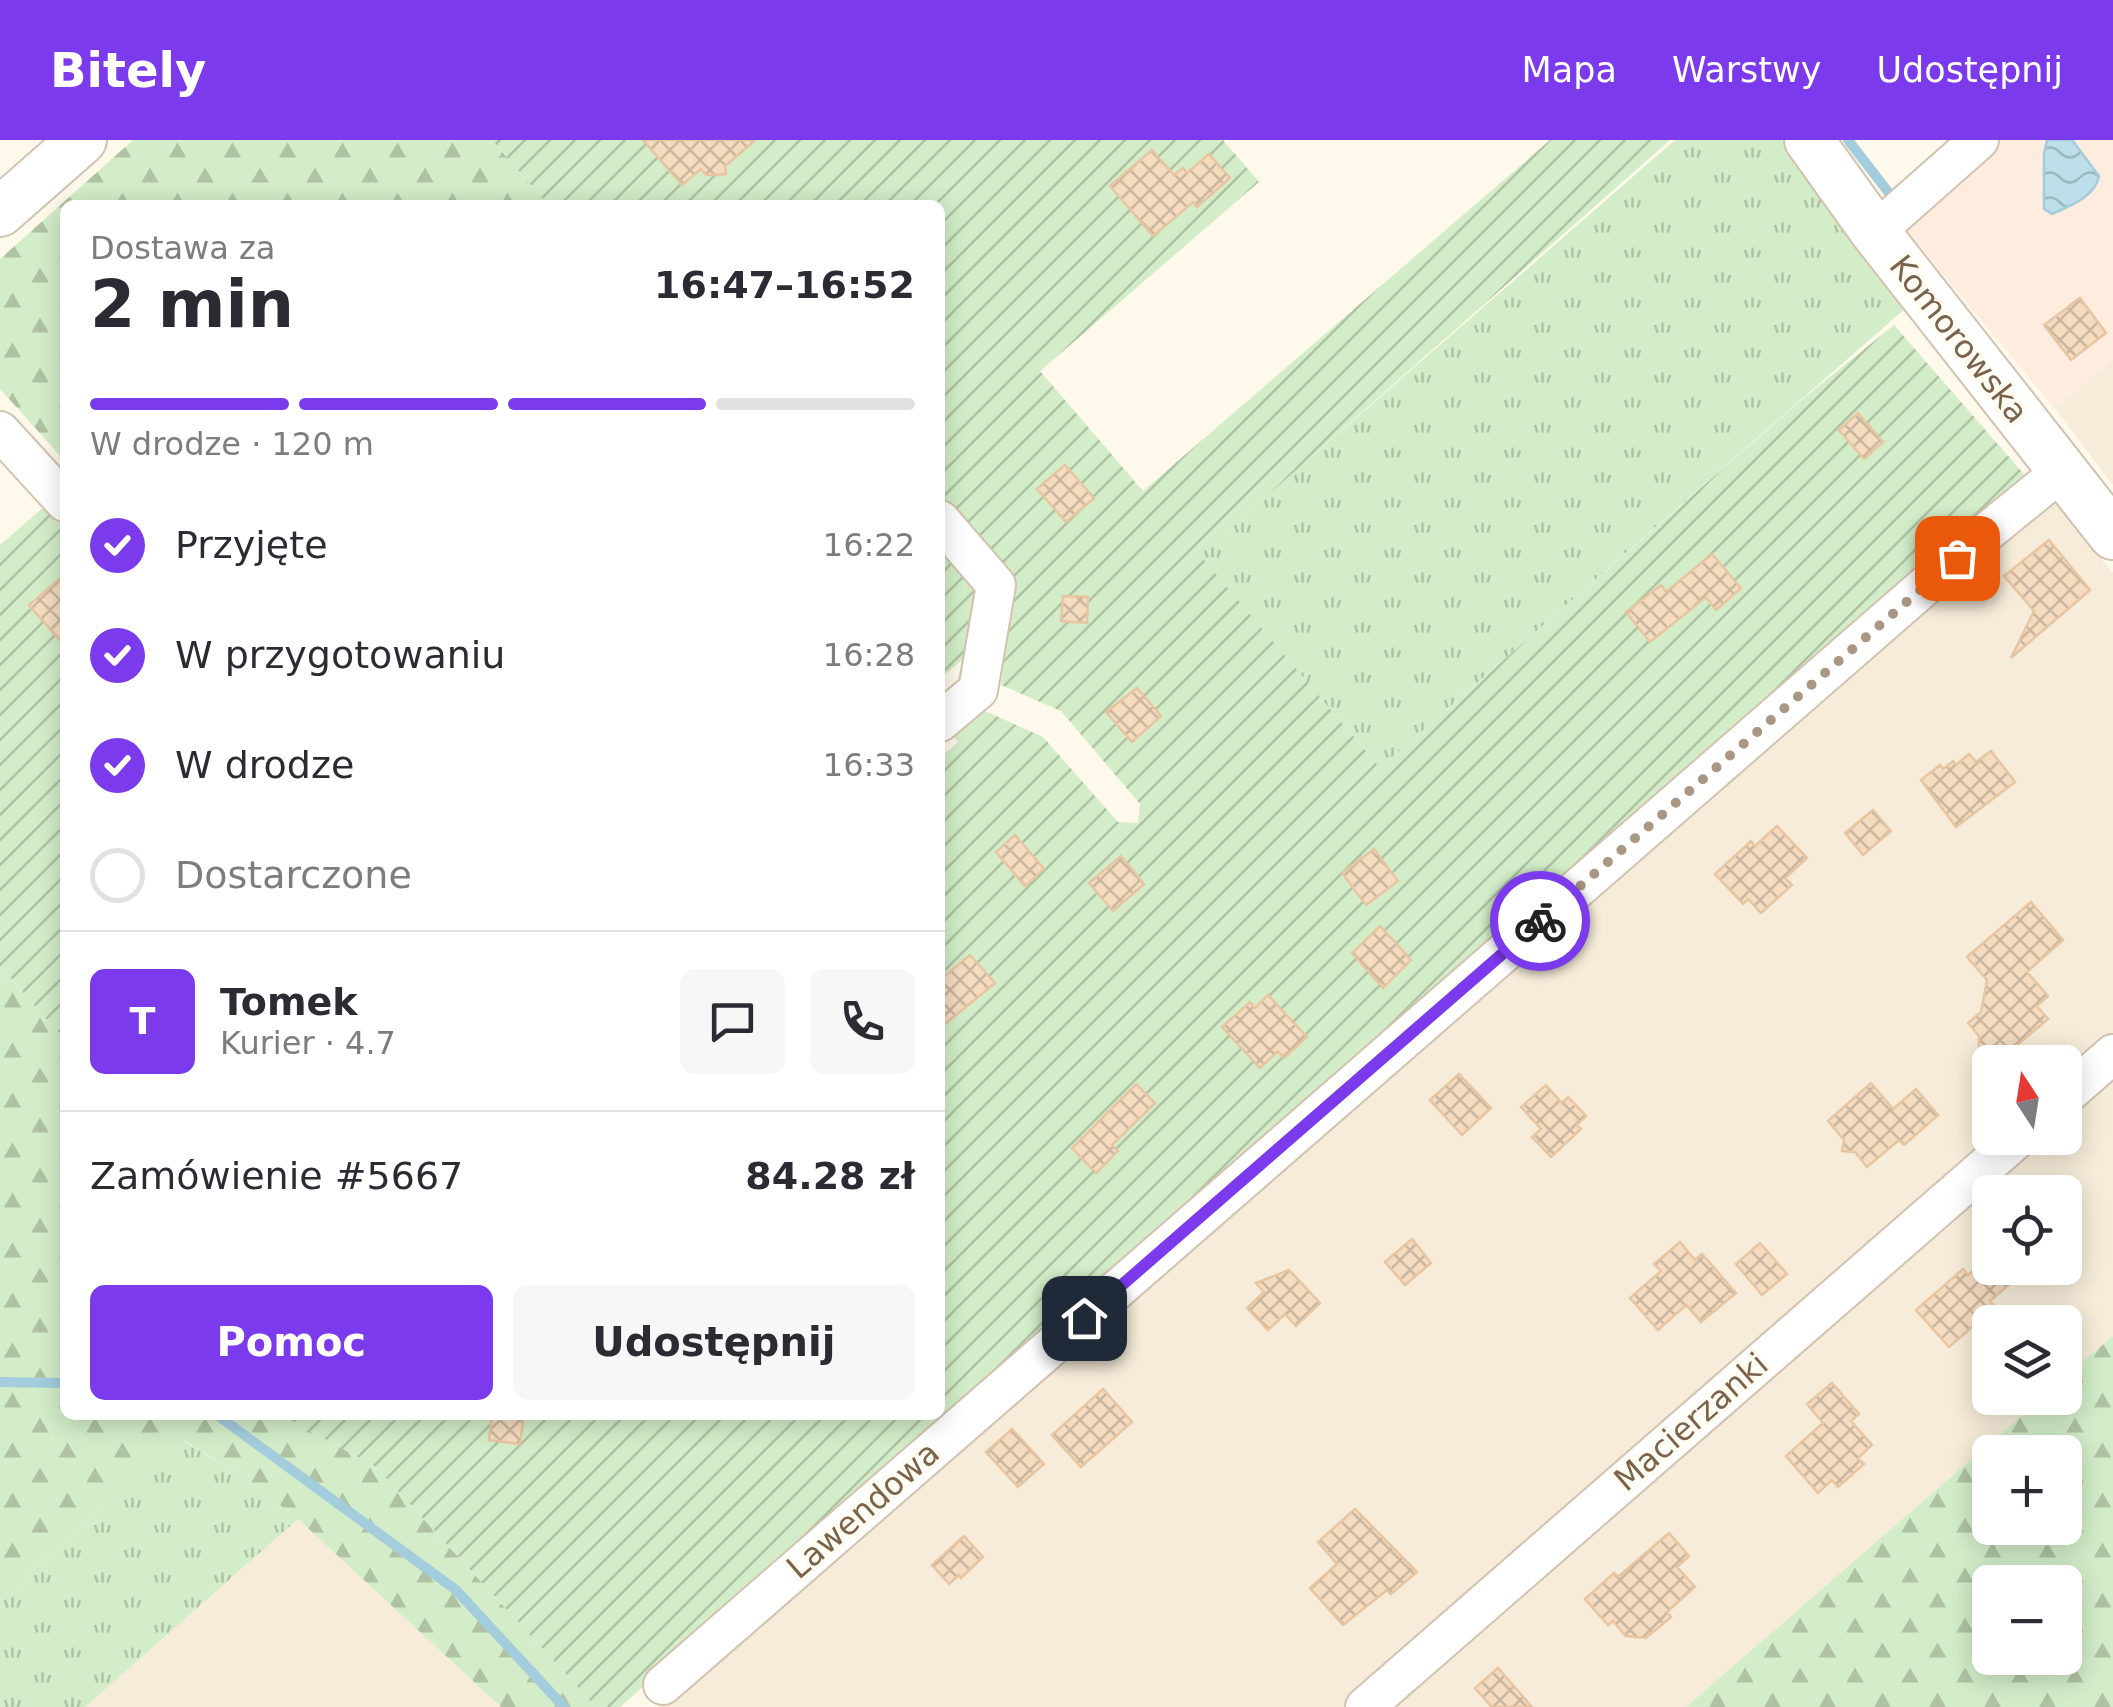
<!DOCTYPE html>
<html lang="pl">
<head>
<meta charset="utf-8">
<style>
  :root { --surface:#fff; --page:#f7f7f7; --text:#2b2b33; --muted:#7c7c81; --line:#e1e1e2; --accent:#7c3aed }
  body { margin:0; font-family:"DejaVu Sans",sans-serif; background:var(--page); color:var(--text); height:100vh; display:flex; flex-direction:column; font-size:38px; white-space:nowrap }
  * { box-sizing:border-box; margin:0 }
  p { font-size:32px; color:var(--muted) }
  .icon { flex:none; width:55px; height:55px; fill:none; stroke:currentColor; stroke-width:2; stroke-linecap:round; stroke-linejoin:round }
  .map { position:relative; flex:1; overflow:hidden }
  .side { position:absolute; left:60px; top:60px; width:885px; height:1220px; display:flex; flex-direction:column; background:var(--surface); border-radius:15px; box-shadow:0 5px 25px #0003 }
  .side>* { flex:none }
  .needle { width:65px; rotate:348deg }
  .buttons { position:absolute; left:1972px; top:905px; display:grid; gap:20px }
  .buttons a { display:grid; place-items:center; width:110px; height:110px; border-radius:15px; background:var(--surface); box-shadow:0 5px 25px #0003; font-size:50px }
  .pin { position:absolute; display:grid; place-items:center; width:85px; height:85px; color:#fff; margin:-42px; border-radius:20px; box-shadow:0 5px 15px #0006 }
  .courier { position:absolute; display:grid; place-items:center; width:100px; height:100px; margin:-50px; border:8px solid #7c3aed; border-radius:50%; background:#fff; color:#222; box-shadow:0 2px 12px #0007 }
  .headline em { font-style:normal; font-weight:700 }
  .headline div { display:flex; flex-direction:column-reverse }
  .headline { display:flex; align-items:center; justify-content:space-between; height:170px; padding:0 30px }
  h1 { font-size:65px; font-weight:700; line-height:75px }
  .bar { display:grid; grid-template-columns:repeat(4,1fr); gap:15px 10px; align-content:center; height:120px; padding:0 30px }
  .bar i { height:12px; border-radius:8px; background:var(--line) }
  .bar .on { background:var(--accent) }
  .bar p { grid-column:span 4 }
  .line { display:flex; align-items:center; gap:25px; padding:0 30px; border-top:2px solid var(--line) }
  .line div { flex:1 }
  .round { display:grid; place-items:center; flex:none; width:105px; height:105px; border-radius:15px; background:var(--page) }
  ol { padding:0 30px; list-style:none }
  li { display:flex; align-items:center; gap:30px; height:110px }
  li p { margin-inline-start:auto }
  li .icon { padding:10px; border-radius:50%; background:var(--accent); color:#fff; stroke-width:4 }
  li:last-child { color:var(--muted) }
  li i { width:55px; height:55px; border:5px solid var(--line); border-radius:50% }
  .button { display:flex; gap:20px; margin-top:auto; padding:20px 30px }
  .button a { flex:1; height:115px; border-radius:15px; background:var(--accent); color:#fff; font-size:40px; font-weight:700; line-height:115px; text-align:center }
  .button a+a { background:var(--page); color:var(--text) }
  header { display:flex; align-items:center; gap:60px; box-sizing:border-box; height:140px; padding:0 50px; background:var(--accent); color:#fff }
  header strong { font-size:48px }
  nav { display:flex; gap:55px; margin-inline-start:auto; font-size:35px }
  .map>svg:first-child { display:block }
  .residential { fill:#f6ecd9; fill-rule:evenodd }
  .commercial { fill:#feecdf }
  .grass { fill:url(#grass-tufts) }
  .forest { fill:url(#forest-firs); fill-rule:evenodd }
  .garden { fill:url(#garden-furrows) }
  .water { fill:url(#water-waves); stroke:#a3ccdc; stroke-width:2.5 }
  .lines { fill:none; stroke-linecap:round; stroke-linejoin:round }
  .stream { stroke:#a3ccdc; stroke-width:10 }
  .building { fill:url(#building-cross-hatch); stroke:#e8c5a1; stroke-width:2.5 }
  .minor-casing { stroke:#d2c2af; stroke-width:42 }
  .tertiary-casing { stroke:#d2c2af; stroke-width:52 }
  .minor { stroke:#fff; stroke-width:38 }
  .tertiary { stroke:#fff; stroke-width:48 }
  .done { stroke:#a99783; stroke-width:10; stroke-dasharray:0 18 }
  .route { stroke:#7c3aed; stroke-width:12 }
  .labels { text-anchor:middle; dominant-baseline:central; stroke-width:8; stroke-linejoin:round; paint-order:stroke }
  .street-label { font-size:32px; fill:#7b624b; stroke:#fffcf3 }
</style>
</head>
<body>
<header>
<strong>Bitely</strong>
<nav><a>Mapa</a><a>Warstwy</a><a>Udostępnij</a></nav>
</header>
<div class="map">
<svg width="2113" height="1567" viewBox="0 0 2113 1567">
  <defs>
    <pattern id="grass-tufts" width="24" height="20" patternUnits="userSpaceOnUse" patternTransform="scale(2.5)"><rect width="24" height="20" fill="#d2edc8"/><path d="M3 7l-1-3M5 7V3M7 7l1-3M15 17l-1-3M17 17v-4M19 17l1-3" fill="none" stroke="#afc3a4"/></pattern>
    <pattern id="forest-firs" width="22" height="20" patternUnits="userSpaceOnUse" patternTransform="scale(2.5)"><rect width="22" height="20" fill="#d2edc8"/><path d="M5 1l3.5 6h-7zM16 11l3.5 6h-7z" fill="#afc3a4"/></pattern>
    <pattern id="garden-furrows" width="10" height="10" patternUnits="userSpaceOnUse" patternTransform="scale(2.5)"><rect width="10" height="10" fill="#d2edc8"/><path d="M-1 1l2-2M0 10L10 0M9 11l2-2" fill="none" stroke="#afc3a4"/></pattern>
    <pattern id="water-waves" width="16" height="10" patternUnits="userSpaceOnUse" patternTransform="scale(2.5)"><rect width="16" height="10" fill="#bedee9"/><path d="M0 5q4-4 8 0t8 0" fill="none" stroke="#9fb7bf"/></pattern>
    <pattern id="building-cross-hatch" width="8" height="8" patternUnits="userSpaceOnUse" patternTransform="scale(2.5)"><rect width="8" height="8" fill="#f5dcc1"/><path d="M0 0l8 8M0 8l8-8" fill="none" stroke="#cbb69f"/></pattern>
  </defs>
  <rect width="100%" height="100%" fill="#fef9eb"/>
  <path class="residential" d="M 2113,218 L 2113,345 L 2055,269 Z
    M 2050,356 L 2113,433 L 2113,1196 L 2065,1237 L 2065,1182 L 1990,1182 L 1990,1258 L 2042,1258 L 1686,1567 L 657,1567 ZM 1990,922 L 2065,922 L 2065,998 L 1990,998 ZM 1990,1052 L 2065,1052 L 2065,1128 L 1990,1128 Z
    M 298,1379 L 501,1567 L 85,1567 Z"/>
  <path class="commercial" d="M 1996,0 L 2113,0 L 2113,218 L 2055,269 L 1902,85 Z"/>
  <path class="grass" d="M 1675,0 L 1782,0 L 1907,167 L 1380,628 L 1199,415 Z
    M 181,1299 L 258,1348 L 298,1379 L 85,1567 L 0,1567 L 0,1459 Z"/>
  <path class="forest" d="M 133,0 L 492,0 L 548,65 L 65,65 L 65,321 L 0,249 L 0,119 Z
    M 6,833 L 65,900 L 65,1275 L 281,1275 L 376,1327 L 596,1567 L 501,1567 L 298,1379 L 258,1348 L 182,1299 L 0,1459 L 0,839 Z
    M 2113,1196 L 2113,1567 L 1686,1567 L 2042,1258 L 2065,1258 L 2065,1237 ZM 1990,1312 L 2065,1312 L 2065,1388 L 1990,1388 ZM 1990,1442 L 2065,1442 L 2065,1518 L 1990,1518 Z"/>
  <path class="garden" d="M 492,0 L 1223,0 L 1259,42 L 1040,231 L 1143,351 L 1550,0 L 1670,0 L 1200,415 L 1380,628 L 1805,257 L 1894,185 L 2029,340 L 620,1567 L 596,1567 L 376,1327 L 281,1275 L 940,1275 L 940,618 L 958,602 L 949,592 L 976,567 L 1043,597 L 1118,682 L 1138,683 L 1140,664 L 1061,571 L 1001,545 L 1013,443 L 940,360 L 940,65 L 548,65 Z
    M 45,366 L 65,388 L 65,900 L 7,834 L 0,839 L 0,405 Z
    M 940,400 L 967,430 L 980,470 L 971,512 L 940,539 Z"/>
  <path class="water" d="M 2047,0 L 2072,0 L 2099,36 C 2095,57 2070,66 2052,74 L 2044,69 L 2044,14 Z"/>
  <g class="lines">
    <path class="stream" d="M 1848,0 L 1889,53
      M 0,1242 L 65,1243
      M 217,1275 L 456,1450 L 564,1567"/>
  </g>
  <path class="building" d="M 643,0 L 755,0 L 725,26 L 726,34 L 706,35 L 701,29 L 682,45 Z
    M 1152,10 L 1174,35 L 1183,28 L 1187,33 L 1209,14 L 1230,38 L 1197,67 L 1193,62 L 1153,96 L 1110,46 Z
    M 2080,158 L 2106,193 L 2071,220 L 2044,185 Z
    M 1858,273 L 1883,302 L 1864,319 L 1839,290 Z
    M 1065,325 L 1094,358 L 1066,382 L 1037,349 Z
    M 2049,400 L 2090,450 L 2011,518 L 2034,471 L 2004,436 Z
    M 1712,414 L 1741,448 L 1716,470 L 1706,457 L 1650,502 L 1626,472 L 1661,445 L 1666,452 Z
    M 65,434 L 65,506 L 29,465 Z
    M 1063,456 L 1088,457 L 1087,483 L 1061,481 Z
    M 1137,548 L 1161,576 L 1132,602 L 1106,572 Z
    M 1991,611 L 2015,642 L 1956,687 L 1921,640 L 1940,625 L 1943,629 L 1953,621 L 1956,625 L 1969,614 L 1976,622 Z
    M 1873,670 L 1891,691 L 1863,715 L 1845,693 Z
    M 1777,686 L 1807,718 L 1785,738 L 1792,745 L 1761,773 L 1748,759 L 1743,764 L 1715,734 L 1751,701 L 1755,706 Z
    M 1015,695 L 1044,729 L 1025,746 L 996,712 Z
    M 1374,709 L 1398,741 L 1366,765 L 1342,733 Z
    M 1121,716 L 1144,744 L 1113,771 L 1089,743 Z
    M 2031,762 L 2063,800 L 2027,832 L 2048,856 L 2037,866 L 2048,879 L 1997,922 L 1993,922 L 1979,907 L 1979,896 L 1968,883 L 1981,872 L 1987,840 L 1967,817 Z
    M 1380,786 L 1411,820 L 1383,848 L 1352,813 Z
    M 970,815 L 995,843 L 940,888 L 940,840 Z
    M 1268,855 L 1307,897 L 1284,918 L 1278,911 L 1260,928 L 1222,887 L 1250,862 L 1255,868 Z
    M 1459,934 L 1491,968 L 1462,995 L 1430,960 Z
    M 1871,943 L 1893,969 L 1916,949 L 1938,975 L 1904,1005 L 1899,1000 L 1867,1027 L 1855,1012 L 1842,1011 L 1844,1000 L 1828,981 Z
    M 1136,944 L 1155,963 L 1112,1005 L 1118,1011 L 1096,1033 L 1072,1008 Z
    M 1546,945 L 1562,963 L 1568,957 L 1586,976 L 1577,985 L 1581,989 L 1551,1017 L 1532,997 L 1541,989 L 1521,967 Z
    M 1412,1099 L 1431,1123 L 1405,1145 L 1385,1122 Z
    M 1680,1102 L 1695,1120 L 1702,1114 L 1736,1153 L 1701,1182 L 1686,1165 L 1658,1190 L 1630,1158 L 1661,1131 L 1654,1124 Z
    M 1760,1103 L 1787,1134 L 1762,1155 L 1736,1124 Z
    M 1990,1116 L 1990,1128 L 2001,1128 L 2013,1141 L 1990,1161 L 1995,1167 L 1949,1207 L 1916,1170 L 1963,1129 L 1968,1135 Z
    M 1289,1130 L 1320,1163 L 1296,1186 L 1285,1174 L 1268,1190 L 1247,1168 L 1264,1152 L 1256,1143 Z
    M 1832,1243 L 1859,1274 L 1851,1281 L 1872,1305 L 1858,1318 L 1864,1324 L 1838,1347 L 1832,1340 L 1818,1353 L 1786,1316 L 1823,1283 L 1807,1264 Z
    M 1103,1249 L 1132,1282 L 1081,1327 L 1052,1295 Z
    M 492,1275 L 524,1275 L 520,1304 L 489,1300 Z
    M 1012,1289 L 1044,1324 L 1018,1347 L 986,1312 Z
    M 1355,1369 L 1417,1432 L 1391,1454 L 1387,1450 L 1343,1485 L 1310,1448 L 1337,1424 L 1318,1402 Z
    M 1669,1393 L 1689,1416 L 1677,1427 L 1695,1447 L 1667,1472 L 1671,1477 L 1646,1498 L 1626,1496 L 1613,1481 L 1608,1485 L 1585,1459 L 1614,1433 L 1618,1437 Z
    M 964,1396 L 983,1417 L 961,1438 L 959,1435 L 949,1444 L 932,1425 Z
    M 1498,1528 L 1532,1567 L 1492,1567 L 1475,1548 Z"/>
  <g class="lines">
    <g class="minor-casing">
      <path id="minor" d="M 1875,92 L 1979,0
        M 0,291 L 65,362
        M 940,380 L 996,445 L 978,550 L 940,582
        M 2065,956 L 2113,914
        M 663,1545 L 1987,392 L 2062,331
        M 1365,1567 L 2018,998"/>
    </g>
    <g class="tertiary-casing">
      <path id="tertiary" d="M 1809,0 L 1875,92 L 2113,395
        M 0,72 L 82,0"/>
    </g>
    <use href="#minor" class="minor"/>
    <use href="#tertiary" class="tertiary"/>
  </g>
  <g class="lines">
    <path class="done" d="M 1540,781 L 1957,418"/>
    <path class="route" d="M 1084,1178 L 1540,781"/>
  </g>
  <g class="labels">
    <g class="street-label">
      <text transform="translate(1959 199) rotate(52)">Komorowska</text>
      <text transform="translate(1691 1282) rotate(-41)">Macierzanki</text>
      <text transform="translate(863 1370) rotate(-41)">Lawendowa</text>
    </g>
  </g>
</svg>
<div class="buttons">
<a><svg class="needle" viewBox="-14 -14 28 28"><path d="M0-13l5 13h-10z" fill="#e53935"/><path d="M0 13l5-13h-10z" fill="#7c7c81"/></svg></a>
<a><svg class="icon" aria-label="locate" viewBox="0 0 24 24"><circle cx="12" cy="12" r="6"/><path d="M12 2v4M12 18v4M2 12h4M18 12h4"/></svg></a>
<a><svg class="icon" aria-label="layers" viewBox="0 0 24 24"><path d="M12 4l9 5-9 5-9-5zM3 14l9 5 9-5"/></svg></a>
<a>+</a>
<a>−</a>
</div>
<div class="pin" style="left:1957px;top:418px;background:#ea580c"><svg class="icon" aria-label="bag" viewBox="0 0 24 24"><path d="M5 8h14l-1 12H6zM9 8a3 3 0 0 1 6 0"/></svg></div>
<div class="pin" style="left:1084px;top:1178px;background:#1f2937"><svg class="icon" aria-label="home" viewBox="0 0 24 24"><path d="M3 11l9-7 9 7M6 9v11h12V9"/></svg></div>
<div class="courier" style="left:1540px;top:781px"><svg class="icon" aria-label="bike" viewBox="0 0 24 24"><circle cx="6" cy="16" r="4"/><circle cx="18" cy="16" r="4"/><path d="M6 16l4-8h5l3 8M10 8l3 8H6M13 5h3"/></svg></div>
<section class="side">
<div class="headline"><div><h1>2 min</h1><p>Dostawa za</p></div><em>16:47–16:52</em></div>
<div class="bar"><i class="on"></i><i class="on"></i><i class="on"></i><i></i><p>W drodze · 120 m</p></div>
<ol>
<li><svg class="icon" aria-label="check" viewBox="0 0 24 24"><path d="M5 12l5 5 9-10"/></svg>Przyjęte<p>16:22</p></li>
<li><svg class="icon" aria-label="check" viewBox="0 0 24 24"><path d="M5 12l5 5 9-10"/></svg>W przygotowaniu<p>16:28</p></li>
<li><svg class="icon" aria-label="check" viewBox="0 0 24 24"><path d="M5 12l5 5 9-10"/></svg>W drodze<p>16:33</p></li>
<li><i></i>Dostarczone</li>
</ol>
<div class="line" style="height:180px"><b class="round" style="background:var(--accent);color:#fff">T</b><div><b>Tomek</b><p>Kurier · 4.7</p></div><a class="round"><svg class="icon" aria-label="chat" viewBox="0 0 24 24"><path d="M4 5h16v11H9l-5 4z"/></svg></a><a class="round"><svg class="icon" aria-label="phone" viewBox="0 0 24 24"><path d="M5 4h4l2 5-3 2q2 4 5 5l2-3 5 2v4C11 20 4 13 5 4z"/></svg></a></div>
<div class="line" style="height:130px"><div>Zamówienie #5667</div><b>84.28 zł</b></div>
<div class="button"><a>Pomoc</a><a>Udostępnij</a></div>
</section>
</div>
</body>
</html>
